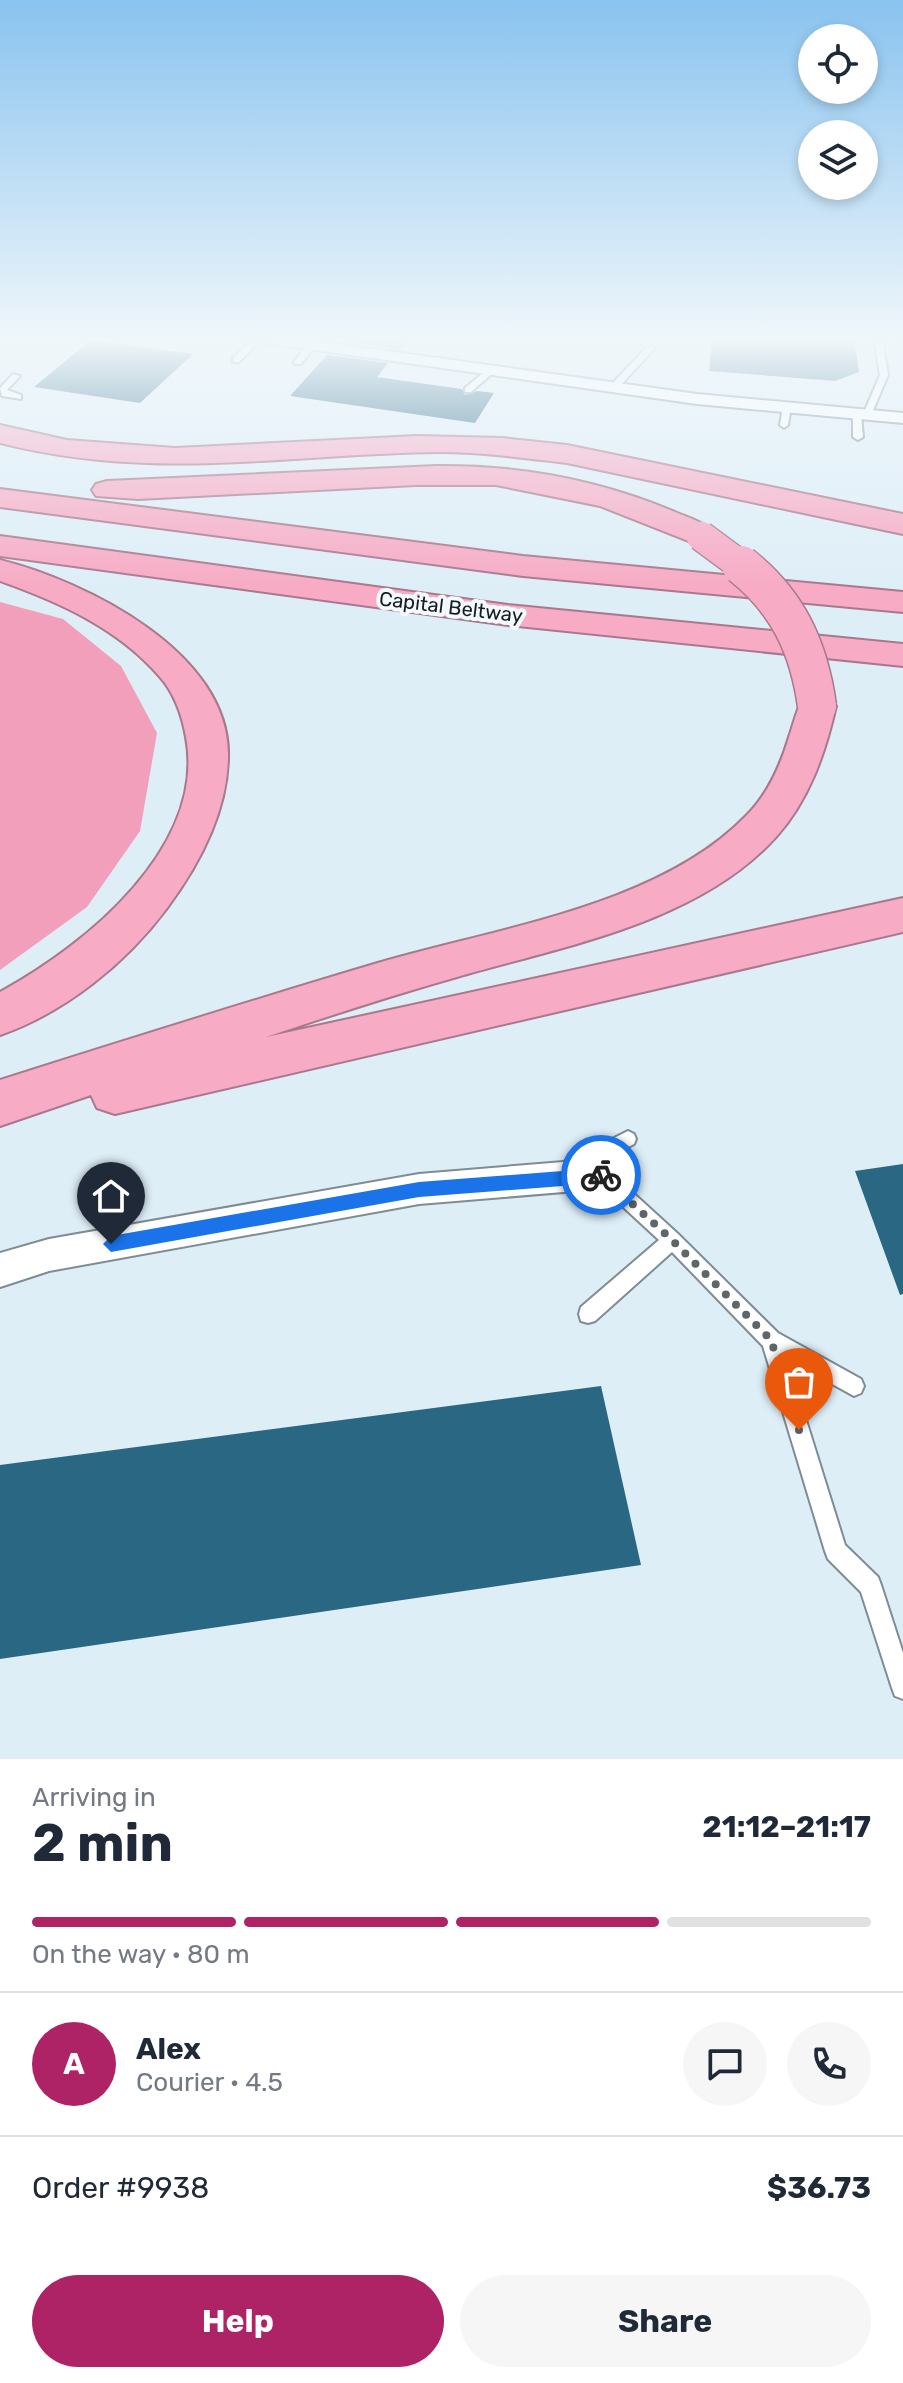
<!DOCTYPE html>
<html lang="en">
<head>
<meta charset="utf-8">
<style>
  :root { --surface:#fff; --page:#f6f6f7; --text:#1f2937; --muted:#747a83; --line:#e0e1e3; --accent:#ad2365 }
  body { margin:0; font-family:Rubik,sans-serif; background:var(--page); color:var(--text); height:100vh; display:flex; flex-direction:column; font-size:30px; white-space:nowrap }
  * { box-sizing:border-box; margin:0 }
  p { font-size:26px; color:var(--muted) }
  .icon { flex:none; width:44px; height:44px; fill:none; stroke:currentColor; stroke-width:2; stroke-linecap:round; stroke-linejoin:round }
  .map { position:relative; height:1759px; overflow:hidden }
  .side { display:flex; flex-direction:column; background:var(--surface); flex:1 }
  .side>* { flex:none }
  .controls { position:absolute; left:798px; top:24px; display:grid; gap:16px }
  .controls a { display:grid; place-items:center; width:80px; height:80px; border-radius:50%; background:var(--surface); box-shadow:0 4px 12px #0003; font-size:40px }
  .pin { position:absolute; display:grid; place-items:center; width:68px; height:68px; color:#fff; margin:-82px -34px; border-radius:50% 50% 50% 0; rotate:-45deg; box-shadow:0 0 8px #0007 }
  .pin .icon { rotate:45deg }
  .courier { position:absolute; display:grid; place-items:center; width:80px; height:80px; margin:-40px; border:6px solid #1a73e8; border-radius:50%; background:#fff; color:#222; box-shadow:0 2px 10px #0007 }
  .headline em { font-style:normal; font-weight:700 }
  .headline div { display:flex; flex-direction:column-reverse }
  .headline { display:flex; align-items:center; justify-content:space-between; height:136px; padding:0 32px }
  h1 { font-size:52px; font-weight:700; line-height:60px }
  .bar { display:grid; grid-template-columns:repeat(4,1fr); gap:12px 8px; align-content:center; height:96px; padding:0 32px }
  .bar i { height:10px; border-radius:6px; background:var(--line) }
  .bar .active { background:var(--accent) }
  .bar p { grid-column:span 4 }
  .line { display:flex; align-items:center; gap:20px; padding:0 32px; border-top:2px solid var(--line) }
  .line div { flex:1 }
  .round { display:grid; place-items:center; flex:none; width:84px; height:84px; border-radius:42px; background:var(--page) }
  .cta { display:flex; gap:16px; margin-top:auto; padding:16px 32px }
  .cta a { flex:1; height:92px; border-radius:48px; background:var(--accent); color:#fff; font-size:32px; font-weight:700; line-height:92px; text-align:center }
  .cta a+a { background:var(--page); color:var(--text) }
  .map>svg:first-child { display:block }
  .green { fill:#f29fbb }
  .building { fill:#2a6783 }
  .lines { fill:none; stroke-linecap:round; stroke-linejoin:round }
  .service-casing { stroke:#7e8c94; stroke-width:4 }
  .minor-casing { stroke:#7e8c94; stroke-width:4 }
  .motorway-casing { stroke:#a8798b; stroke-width:4 }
  .service { fill:#fff; fill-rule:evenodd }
  .minor { fill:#fff; fill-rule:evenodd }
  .motorway { fill:#f7abc5; fill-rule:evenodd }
  .motorway-bridge-far1-casing { stroke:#a8798b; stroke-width:32; stroke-linecap:butt }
  .motorway-bridge-casing { stroke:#a8798b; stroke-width:41; stroke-linecap:butt }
  .motorway-bridge-far1 { stroke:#f7abc5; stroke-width:29 }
  .motorway-bridge { stroke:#f7abc5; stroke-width:38 }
  .route { fill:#1a73e8 }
  .done { stroke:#5c666b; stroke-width:8; stroke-dasharray:0 14.4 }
  .labels { text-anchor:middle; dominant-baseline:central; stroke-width:8; stroke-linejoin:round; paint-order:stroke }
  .far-street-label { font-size:20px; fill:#161c1f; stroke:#f3fafd }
</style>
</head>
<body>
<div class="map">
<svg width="903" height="1759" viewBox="0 0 903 1759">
  <rect width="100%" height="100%" fill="#deeef7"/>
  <path class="green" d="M 0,602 L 63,619 L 121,666 L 157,733 L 140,831 L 87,907 L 0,970 Z"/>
  <path class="building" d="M 340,339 L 408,339 L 399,350 Z
    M 712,339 L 854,339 L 859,372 L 835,381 L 709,371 Z
    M 91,340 L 193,354 L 140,403 L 34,387 Z
    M 327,355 L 388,363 L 377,377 L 462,389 L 465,395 L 477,391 L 494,393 L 475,423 L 290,396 Z
    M 903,1164 L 903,1294 L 900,1295 L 855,1171 Z
    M 601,1386 L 641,1565 L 0,1659 L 0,1465 Z"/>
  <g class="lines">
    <g class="service-casing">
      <path id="service" d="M 253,339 L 262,339 L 239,362 L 233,362 L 233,358 Z
        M 874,339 L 882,339 L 888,375 L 871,415 L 867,418 L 863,415 L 880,375 Z
        M 308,344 L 315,346 L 301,364 L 295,364 L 294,362 Z
        M 648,346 L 655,348 L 617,389 L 611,389 L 611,385 Z
        M 489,368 L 496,370 L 471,392 L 465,392 L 465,388 Z
        M 13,374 L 20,376 L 7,390 L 21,395 L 21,399 L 2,396 L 0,388 Z
        M 787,404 L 791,407 L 788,425 L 784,428 L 780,425 L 783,407 Z
        M 857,411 L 861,414 L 863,437 L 858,440 L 853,437 L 853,414 Z
        M 628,1131 L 634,1134 L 636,1139 L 634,1144 L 613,1155 L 609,1171 L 678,1234 L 778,1333 L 861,1379 L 864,1386 L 861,1393 L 854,1396 L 787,1359 L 845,1545 L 878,1577 L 881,1585 L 903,1653 L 903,1699 L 895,1696 L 892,1688 L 861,1592 L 828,1559 L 825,1551 L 763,1346 L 672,1252 L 595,1321 L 588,1323 L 581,1321 L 579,1314 L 581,1307 L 659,1240 L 594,1180 L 591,1174 L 600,1145 Z"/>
    </g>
    <g class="minor-casing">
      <path id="minor" d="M 258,339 L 301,339 L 697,394 L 903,413 L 903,423 L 697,404 L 265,343 Z
        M 600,1159 L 611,1164 L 616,1174 L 611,1184 L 600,1189 L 419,1204 L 49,1271 L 0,1287 L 0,1253 L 49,1239 L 419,1174 Z"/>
    </g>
    <g class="motorway-casing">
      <path id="motorway" d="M 0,425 L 67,440 L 175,448 L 417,436 L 502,438 L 567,445 L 903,514 L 903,534 L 567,463 C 524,458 482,452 439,452 C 285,454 155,482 0,443 Z
        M 436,466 C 518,465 600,480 675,512 C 689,518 708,523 717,536 L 712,543 L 701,546 L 600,506 L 496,485 L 416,485 L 138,499 L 96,496 L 92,490 L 96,484 L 107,481 Z
        M 0,489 L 523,556 L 903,592 L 903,612 L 523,576 L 0,507 Z
        M 0,536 L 508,605 L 903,644 L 903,666 L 508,625 L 0,556 Z
        M 0,560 C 85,581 232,653 228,758 C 227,812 199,865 167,908 C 126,963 66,1012 0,1035 L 0,992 C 85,946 207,847 186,737 C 182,715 175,694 160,677 C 118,628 59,602 0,581 Z
        M 817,694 L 830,697 L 836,706 C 825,754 809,800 776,837 C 698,923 564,946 457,977 C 393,995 329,1016 266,1037 L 903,898 L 903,932 L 115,1114 L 97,1108 L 91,1095 L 0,1126 L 0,1080 C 123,1041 247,1002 371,965 C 490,929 657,908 746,816 C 768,794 780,767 789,737 C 794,723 796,710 804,697 Z"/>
    </g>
    <use href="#service" class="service"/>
    <use href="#minor" class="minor"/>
    <use href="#motorway" class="motorway"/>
    <g class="motorway-bridge-far1-casing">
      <path id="motorway-bridge-far1" d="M 701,536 L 743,567"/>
    </g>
    <g class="motorway-bridge-casing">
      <path id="motorway-bridge" d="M 741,565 C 788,602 809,648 817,706"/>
    </g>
    <use href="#motorway-bridge-far1" class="motorway-bridge-far1"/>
    <use href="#motorway-bridge" class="motorway-bridge"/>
  </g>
  <linearGradient id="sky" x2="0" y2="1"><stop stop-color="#89c3ef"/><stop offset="0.58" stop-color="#f0f7fb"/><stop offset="1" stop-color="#f0f7fb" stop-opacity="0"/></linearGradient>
  <rect width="903" height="586" fill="url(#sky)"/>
  <path class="route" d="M 601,1168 L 609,1175 L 601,1183 L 419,1197 L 111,1252 L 103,1244 L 111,1236 L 419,1182 Z"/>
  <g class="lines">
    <path class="done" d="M 601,1175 L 672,1240 L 771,1340 L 799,1430"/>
  </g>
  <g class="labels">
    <g class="far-street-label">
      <text transform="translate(451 607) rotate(7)">Capital Beltway</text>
    </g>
  </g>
</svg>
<div class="controls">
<a><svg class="icon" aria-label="locate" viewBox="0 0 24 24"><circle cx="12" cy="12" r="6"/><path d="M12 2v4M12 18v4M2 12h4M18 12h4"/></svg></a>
<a><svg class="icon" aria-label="layers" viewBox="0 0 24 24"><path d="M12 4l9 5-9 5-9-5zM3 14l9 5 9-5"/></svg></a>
</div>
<div class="pin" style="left:799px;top:1430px;background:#ea580c"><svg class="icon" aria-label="bag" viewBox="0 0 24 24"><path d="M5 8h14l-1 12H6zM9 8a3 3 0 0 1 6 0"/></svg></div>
<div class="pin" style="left:111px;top:1244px;background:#1f2937"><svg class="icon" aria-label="home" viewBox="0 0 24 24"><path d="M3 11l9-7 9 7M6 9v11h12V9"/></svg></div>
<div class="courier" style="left:601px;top:1175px"><svg class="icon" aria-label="bike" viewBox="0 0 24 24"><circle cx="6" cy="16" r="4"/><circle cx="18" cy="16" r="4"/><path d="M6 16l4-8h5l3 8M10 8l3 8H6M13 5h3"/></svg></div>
</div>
<section class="side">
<div class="headline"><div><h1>2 min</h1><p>Arriving in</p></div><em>21:12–21:17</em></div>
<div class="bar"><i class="active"></i><i class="active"></i><i class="active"></i><i></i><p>On the way · 80 m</p></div>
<div class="line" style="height:144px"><b class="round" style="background:var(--accent);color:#fff">A</b><div><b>Alex</b><p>Courier · 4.5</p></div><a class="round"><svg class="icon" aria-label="chat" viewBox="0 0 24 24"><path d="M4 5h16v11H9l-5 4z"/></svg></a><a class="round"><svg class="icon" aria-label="phone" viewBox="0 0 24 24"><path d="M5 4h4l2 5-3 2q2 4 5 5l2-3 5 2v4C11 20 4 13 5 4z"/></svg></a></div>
<div class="line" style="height:104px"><div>Order #9938</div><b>$36.73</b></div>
<div class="cta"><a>Help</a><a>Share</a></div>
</section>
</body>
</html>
